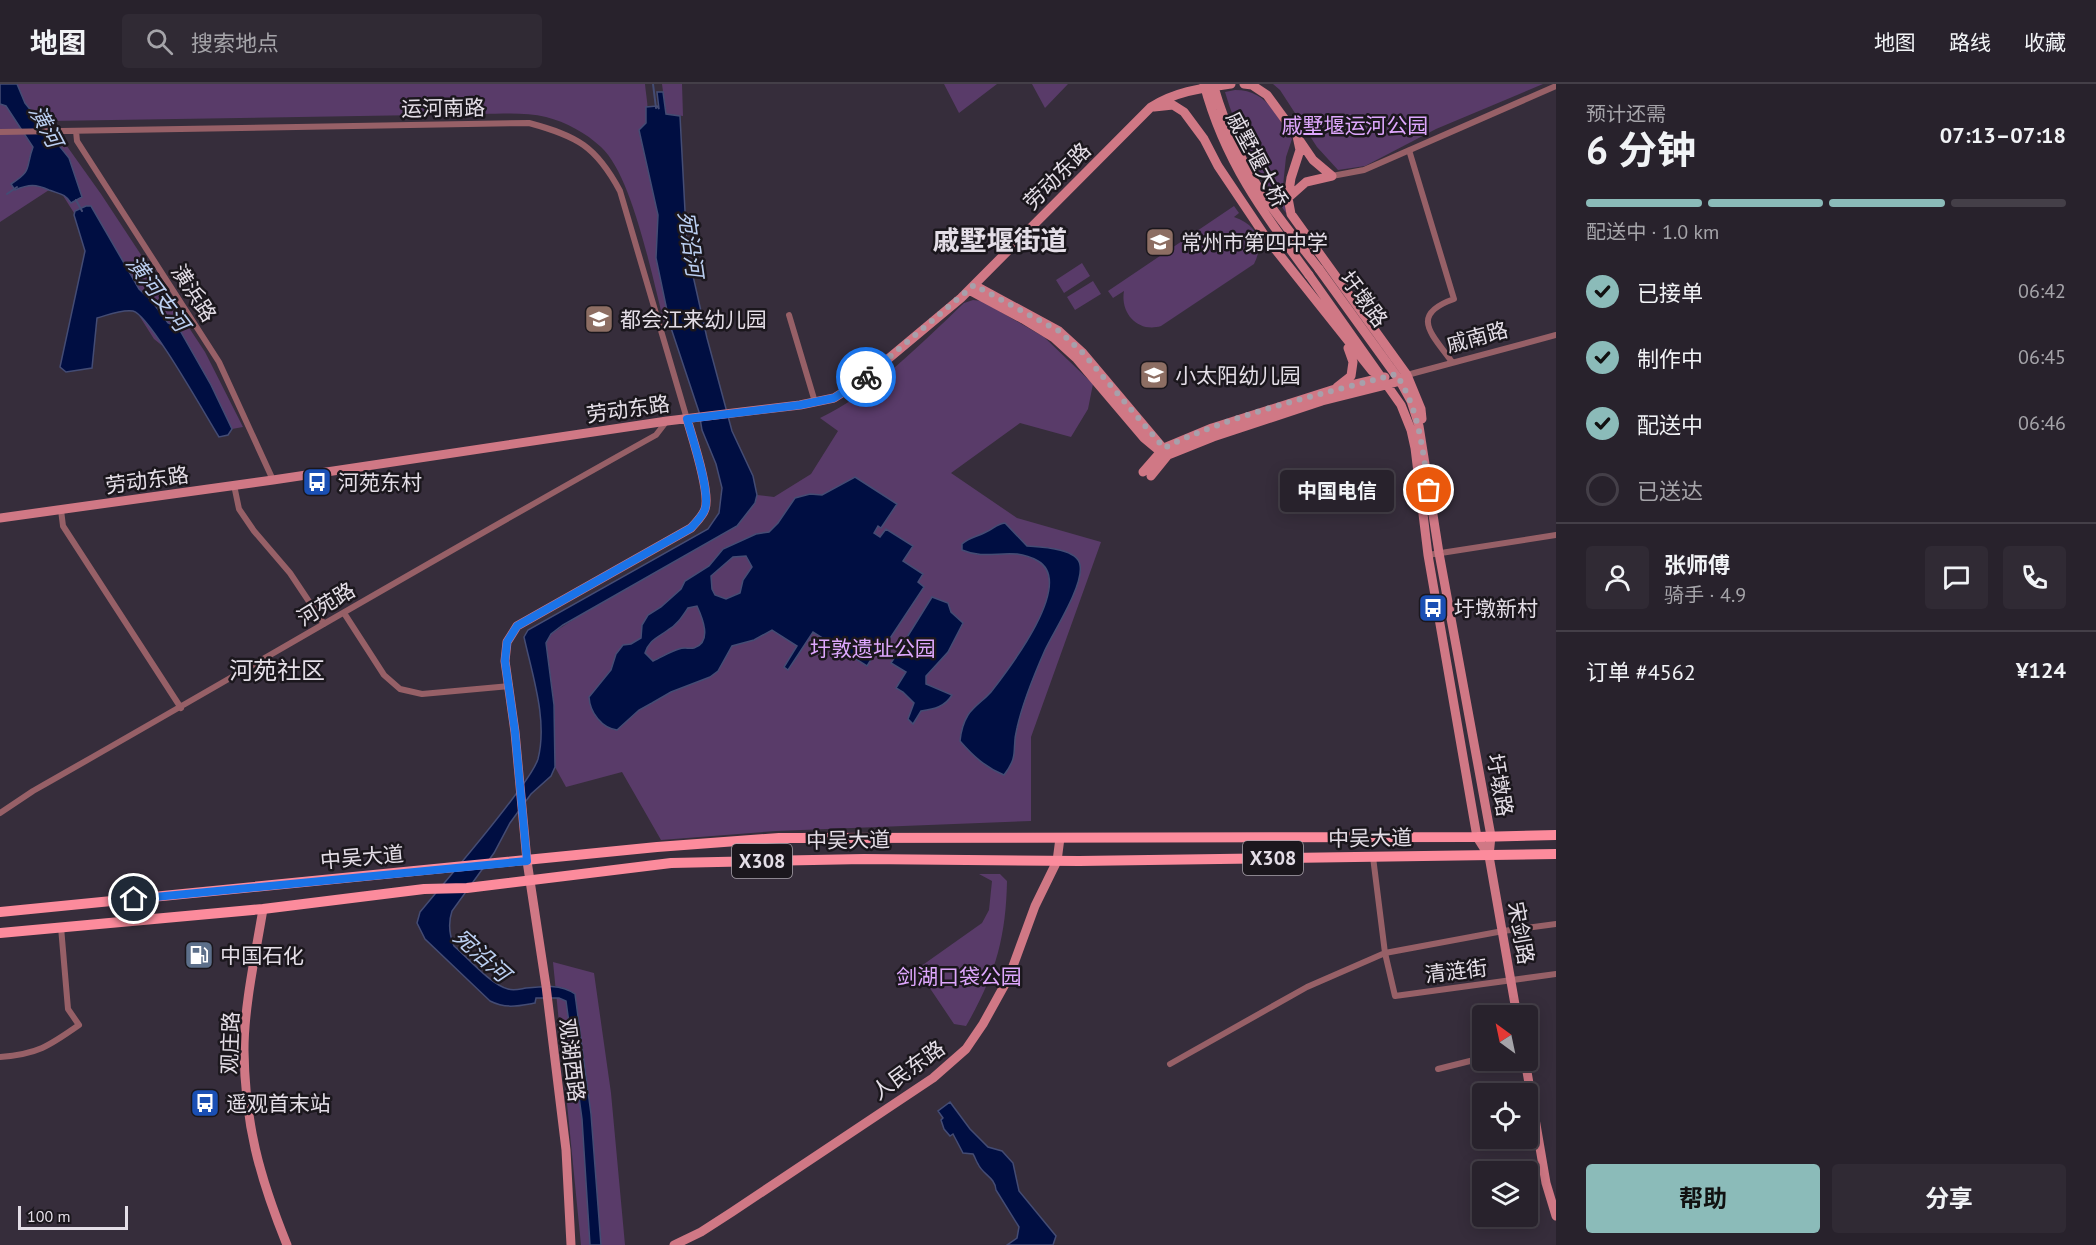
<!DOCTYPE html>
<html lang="zh">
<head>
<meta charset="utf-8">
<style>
  :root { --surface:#28222c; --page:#302a34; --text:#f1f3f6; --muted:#a5a4a9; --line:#443f48; --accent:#8bbbb9 }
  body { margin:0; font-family:"PT Sans","Noto Sans SC",sans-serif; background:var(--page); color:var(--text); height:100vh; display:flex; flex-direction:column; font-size:22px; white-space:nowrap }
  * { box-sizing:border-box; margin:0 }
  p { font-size:20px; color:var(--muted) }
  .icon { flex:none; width:33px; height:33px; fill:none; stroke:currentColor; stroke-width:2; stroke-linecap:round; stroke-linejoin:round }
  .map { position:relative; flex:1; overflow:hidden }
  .panel { display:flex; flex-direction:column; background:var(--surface); width:540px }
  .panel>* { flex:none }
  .needle { width:39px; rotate:327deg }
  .buttons { position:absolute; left:1472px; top:921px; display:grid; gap:12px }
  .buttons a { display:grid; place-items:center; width:66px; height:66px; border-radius:6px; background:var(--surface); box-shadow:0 3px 15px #0003,0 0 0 2px var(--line); font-size:30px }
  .scale { position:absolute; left:18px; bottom:15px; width:110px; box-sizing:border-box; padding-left:6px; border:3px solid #e4dee7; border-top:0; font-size:16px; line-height:21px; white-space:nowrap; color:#e4dee7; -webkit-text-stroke:4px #1b171d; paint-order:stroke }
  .pin { position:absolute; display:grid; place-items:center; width:51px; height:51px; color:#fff; margin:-26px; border:3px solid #fff; border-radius:50%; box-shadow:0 2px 6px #0007 }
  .courier { position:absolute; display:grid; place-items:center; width:60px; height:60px; margin:-30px; border:4px solid #1a73e8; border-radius:50%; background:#fff; color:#222; box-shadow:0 2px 8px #0007 }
  .bubble { position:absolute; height:42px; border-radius:6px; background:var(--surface); box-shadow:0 3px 15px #0003,0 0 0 2px var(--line); font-size:20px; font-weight:700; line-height:42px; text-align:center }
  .head em { font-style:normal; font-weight:700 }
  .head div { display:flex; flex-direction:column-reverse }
  .head { display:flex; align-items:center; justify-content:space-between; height:102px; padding:0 30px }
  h1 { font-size:39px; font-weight:700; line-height:45px }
  .bar { display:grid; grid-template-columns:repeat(4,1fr); gap:9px 6px; align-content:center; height:72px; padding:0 30px }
  .bar i { height:8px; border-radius:4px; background:var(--line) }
  .bar .active { background:var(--accent) }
  .bar p { grid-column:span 4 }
  .line { display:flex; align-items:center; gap:15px; padding:0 30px; border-top:2px solid var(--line) }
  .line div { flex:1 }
  .round { display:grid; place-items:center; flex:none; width:63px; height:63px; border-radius:6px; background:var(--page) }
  ol { padding:0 30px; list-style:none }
  li { display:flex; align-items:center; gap:18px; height:66px }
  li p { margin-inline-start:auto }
  li .icon { padding:6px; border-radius:50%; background:var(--accent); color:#111; stroke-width:4 }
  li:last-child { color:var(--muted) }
  li i { width:33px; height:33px; border:3px solid var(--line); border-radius:50% }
  .cta { display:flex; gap:12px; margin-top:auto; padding:12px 30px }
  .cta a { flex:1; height:69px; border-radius:6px; background:var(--accent); color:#111; font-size:24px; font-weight:700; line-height:69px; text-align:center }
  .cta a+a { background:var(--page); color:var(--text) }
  header { display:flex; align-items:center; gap:36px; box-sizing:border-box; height:84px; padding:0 30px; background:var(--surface); border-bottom:2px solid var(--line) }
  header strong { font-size:28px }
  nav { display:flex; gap:33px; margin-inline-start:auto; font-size:21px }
  .search { width:420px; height:54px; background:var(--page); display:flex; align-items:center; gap:15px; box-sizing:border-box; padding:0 21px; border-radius:6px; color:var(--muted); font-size:22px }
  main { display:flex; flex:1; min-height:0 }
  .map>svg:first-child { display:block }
  .green { fill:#593b69 }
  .water { fill:#000e42; stroke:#444c74; stroke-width:1.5; fill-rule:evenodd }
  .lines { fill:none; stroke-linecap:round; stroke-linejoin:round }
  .stream { stroke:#444c74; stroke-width:2 }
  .street { stroke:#976067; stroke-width:6 }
  .secondary { stroke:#d07885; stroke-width:9 }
  .primary { stroke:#fc8b9c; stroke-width:10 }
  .secondary-bridge { stroke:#d07885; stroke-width:9 }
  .done { stroke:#a7a0ab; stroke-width:6; stroke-dasharray:0 10.8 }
  .route { stroke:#1a73e8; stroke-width:8 }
  .labels { text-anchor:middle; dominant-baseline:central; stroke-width:5; stroke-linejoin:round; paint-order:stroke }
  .shield { fill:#1b171d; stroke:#a8a2aa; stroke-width:1.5 }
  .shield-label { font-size:20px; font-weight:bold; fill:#e4dee7 }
  .street-label { font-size:21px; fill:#e4dee7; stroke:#1b171d }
  .park-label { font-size:21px; fill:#dea7fd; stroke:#1b171d }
  .poi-label { font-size:21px; fill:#e4dee7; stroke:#1b171d; text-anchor:start }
  .water-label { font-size:22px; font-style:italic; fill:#bbcff1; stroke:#1b171d }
  .quarter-label { font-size:24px; fill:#e4dee7; stroke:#1b171d }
  .district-label { font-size:27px; font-weight:bold; fill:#e4dee7; stroke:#1b171d }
</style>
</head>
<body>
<header>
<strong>地图</strong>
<div class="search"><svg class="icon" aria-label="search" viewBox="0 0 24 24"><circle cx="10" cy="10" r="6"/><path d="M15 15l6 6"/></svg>搜索地点</div>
<nav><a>地图</a><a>路线</a><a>收藏</a></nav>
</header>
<main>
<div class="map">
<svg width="1556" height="1161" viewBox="0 0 1556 1161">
  <rect width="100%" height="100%" fill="#362d3b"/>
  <path class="green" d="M 0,0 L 645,0 C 646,15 653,37 639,47 L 658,131 L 656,174 L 670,241 L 665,242 C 653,198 633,92 601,63 C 586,49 566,38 546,33 C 526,28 502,30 482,30 L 49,37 L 101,110 L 205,268 L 243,343 L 232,345 L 211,301 L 154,255 L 62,110 L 49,106 L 0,138 Z
    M 662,0 L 682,0 L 683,32 L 666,30 Z
    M 944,0 L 997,0 L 959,29 Z
    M 1032,0 L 1068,0 L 1045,24 Z
    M 1273,0 L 1543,0 L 1436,45 L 1365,82 L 1338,86 L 1317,63 L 1280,6 Z
    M 1235,6 C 1267,6 1276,31 1292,55 L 1286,73 L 1283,102 L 1286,129 C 1259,91 1238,53 1225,8 Z
    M 1234,122 L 1239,129 L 1234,133 C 1257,141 1265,158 1254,180 L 1161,242 C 1138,249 1120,229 1124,207 L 1113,214 L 1108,207 Z
    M 1082,179 L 1090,192 L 1064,209 L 1056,196 Z
    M 1093,197 L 1101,210 L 1075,226 L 1067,213 Z
    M 973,216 L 982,217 L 1044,253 L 1093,300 L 1088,325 L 1071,353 L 1020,339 L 951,389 L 1017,434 L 1101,458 L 1031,653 L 1031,737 L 776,747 L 661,756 L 622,688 L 566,703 L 555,683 L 554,621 L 546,559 L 551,550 L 731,434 L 735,405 L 757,411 L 774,413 L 811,390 L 838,347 L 820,334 C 873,309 922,259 964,219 Z
    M 979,790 L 1000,790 L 1007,797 C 1006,854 995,892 966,942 L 954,940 L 917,885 L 982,839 L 989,826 L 992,797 Z
    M 553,878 L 594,889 L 611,1009 L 625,1161 L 581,1161 Z"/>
  <path class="water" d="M 0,0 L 17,0 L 25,19 L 69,74 L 82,113 L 71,119 C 65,109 59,110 49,106 C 36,100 29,100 15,106 L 11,100 C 33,86 25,85 33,63 L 6,22 L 0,20 Z
    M 657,8 L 663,8 L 666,30 L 680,32 L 687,165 L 707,254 L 732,347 L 753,392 L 757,411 L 755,419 L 737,442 L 563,541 L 551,550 L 546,559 L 554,621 L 555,683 L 551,692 L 531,710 L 510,739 L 494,769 L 452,827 C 448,839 449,850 454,862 C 468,874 491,901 508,905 C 514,907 520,905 526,904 C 543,902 561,900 575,910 L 591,1030 L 601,1161 L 590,1161 L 582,1035 L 566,917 L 559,914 L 536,914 L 535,919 C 518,922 506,925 490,917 L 425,855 L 417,839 L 420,828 C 452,789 486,751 516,710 C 523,700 534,687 538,675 C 548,636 532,590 524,553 L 528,546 L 708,445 L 719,429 L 722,404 L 716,380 L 702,346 L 699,328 L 670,241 L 656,174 L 658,131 L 639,46 L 646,39 L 646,23 L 657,22 L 659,25 Z
    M 86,122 L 91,122 L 139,205 L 151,216 L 168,239 L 178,243 L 211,301 L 232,345 L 228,351 L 219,353 C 207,334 149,230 133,227 C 122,225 108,231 97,234 L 92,284 L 66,288 L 60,283 L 85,167 L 74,131 L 75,127 Z
    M 855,393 L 897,420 L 881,444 L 878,442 L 874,449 L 880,453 L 886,445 L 913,462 L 903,477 L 923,490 L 918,498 L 924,503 L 881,568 L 877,566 L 867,582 L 813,548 L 788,586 L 784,583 L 797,562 L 772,546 L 754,556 L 732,562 L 718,587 L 710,593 L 671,608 L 652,619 L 639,626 L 617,646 C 602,644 590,629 589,613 L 611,586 L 616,570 L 623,561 L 631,560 L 641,554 L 642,541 L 648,531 L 661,523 L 681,505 L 685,497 L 709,482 L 723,465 L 756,450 L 769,448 L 778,439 L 795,414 L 810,410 L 822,411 ZM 746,472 L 752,483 L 743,496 L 740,509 L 726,515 L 715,511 L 712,505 L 711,492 L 733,473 ZM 697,522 C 702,533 713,558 694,564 C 689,565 684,563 679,565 C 671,567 662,573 653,577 L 645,569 C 649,556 657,554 668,546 C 677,541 682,533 688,524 Z
    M 1005,439 L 1027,462 C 1040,463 1078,464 1080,481 C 1084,501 1054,547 1045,566 C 1034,591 1023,617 1017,644 C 1011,666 1020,670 1004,691 C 985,683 973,672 960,657 C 961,647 963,639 968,631 C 974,622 984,616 991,608 C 1008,586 1076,499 1038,477 C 1010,461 990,478 962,466 L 962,460 C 970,453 977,453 986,448 C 994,445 996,440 1005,439 Z
    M 932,513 L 948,519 L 951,528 L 963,539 L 948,568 L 926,592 L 926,600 L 952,611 C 945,623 934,625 921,627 L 913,640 L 908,635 L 914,619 L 903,608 L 896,604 L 906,588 L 891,579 Z
    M 950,1018 L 970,1045 L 988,1063 L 1002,1067 L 1013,1079 L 1019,1107 L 1056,1152 L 1053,1161 L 1007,1161 L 1017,1154 L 1019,1143 L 996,1106 C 995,1093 983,1091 978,1080 C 976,1077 975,1073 973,1070 L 963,1069 L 953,1050 L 950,1052 L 944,1045 L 941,1036 L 943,1034 L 938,1027 Z"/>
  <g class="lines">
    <path class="stream" d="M 653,0 L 656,24
      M 7,110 L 17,103
      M 76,116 L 82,127"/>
    <path class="street" d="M 76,47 L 77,57 L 219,278 L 273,396
      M 0,48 L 529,39 C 577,52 596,62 620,107 L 687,335
      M 1409,66 L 1454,215 C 1408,231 1433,251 1452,278
      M 1332,92 L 1364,86 L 1556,2
      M 789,231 L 815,318
      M 1407,291 L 1556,251
      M 234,401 L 239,425 L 254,447 L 290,489 L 324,540
      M 61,426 L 63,442 L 181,624
      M 1428,471 L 1556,451
      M 344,529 L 384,591 L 400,605 L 422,610 L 510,602
      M 0,729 L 33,707 C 241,589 447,467 656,351 L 666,338
      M 1373,773 L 1385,869 L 1395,912 L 1556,890
      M 0,973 C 38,970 49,962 79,941 L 68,925 L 61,843
      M 1170,980 L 1307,903 L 1385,869 L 1503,847 L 1556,840
      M 1438,985 L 1482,974"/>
    <path class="secondary" d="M 1244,0 L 1252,1 L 1267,11 L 1297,52 L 1300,66 L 1291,94 L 1288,114 L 1291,130 L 1407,291 L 1421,325 L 1422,335
      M 1154,23 L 1173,21 L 1184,28 L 1204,55 L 1218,82 L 1267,155 L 1372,287
      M 1300,57 L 1313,76 L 1332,92
      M 1288,114 L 1306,98 L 1332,92
      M 1319,185 L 1400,297 L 1411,317 L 1419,342 L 1439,469 L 1491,752 L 1489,772 L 1517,932
      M 1309,191 L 1401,321 L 1411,346 L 1415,364 L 1428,471 L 1477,753 L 1489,772
      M 974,201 L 1059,247 L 1082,268 L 1167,369
      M 969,206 L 1023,235 L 1054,254 L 1077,275 L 1144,354 L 1162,369
      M 1337,303 L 1351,292 L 1353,278 L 1348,264
      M 1143,388 L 1164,364 L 1212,344 L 1335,305 L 1385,293
      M 1151,392 L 1168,371 L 1213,353 L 1322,317 L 1386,301 L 1400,297 L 1404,293
      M 0,434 L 273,396 L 667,337 L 800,321 L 834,314 L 864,295 L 961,214 L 1151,23 C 1176,7 1203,4 1231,0
      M 263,825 C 256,868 244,922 244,966 C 245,1040 259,1092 287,1161
      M 1525,976 L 1546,1099 L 1556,1132
      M 571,1161 L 566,1066 L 546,902 L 527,777 L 515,648 L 505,577 L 507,558 L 517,542 L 691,444 C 696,438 703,432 705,425 C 711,409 692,353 687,335
      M 674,1161 L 701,1148 L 732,1128 L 933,994 L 966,965 L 983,940 L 1009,893 L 1035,822 L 1057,777 L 1060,754"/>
    <path class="primary" d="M 0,828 L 657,763 L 779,754 L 1477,753 L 1556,751
      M 0,849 L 263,825 L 424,805 L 467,804 L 671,779 L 864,775 L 1079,777 L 1556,770"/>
    <path class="secondary-bridge" d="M 1204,0 C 1224,76 1263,129 1309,191
      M 1213,0 C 1225,41 1243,83 1268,118 C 1284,141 1302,163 1319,185"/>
  </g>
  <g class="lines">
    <path class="done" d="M 866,293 L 974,201 L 1059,247 L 1082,268 L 1164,364 C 1234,329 1320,311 1396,290 C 1420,326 1422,366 1429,406"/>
    <path class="route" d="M 134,815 L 527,777 L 515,648 L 505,577 L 507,558 L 517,542 L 691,444 C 696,438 703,432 705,425 C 711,409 692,353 687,335 L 800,321 L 834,314 L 866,293"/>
  </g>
  <defs>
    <g id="school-square" transform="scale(1.5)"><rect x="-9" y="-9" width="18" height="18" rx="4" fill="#8d6e63" stroke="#1b171d"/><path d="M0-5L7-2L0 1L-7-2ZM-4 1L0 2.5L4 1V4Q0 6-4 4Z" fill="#fff"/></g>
    <g id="bus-square" transform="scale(1.5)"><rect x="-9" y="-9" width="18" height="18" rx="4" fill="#1a4fb4" stroke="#1b171d"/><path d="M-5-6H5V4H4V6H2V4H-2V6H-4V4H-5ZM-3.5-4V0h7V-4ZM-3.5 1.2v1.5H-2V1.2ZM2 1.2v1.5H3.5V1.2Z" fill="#fff"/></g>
    <g id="fuel-square" transform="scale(1.5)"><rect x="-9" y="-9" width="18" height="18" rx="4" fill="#5c6f8a" stroke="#1b171d"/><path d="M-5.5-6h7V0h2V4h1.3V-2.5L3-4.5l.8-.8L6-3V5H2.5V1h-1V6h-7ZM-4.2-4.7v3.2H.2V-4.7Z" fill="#fff"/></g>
  </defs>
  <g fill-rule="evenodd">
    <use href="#school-square" x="1160" y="158"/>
    <use href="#school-square" x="599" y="235"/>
    <use href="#school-square" x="1154" y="291"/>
    <use href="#bus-square" x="317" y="398"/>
    <use href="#bus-square" x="1433" y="524"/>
    <use href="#fuel-square" x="199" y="871"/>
    <use href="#bus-square" x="205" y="1019"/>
  </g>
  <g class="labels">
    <g class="shield">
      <rect x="1243" y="757" width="60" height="34" rx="4.5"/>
      <rect x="732" y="760" width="60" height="34" rx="4.5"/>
    </g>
    <g class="shield-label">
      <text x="1273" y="774">X308</text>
      <text x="762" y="777">X308</text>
    </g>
    <g class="street-label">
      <text transform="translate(443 24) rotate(-1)">运河南路</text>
      <text transform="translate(1257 75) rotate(62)">戚墅堰大桥</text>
      <text transform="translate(1057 92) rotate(-45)">劳动东路</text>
      <text transform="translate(194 209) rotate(57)">潢浜路</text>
      <text transform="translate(1364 215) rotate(53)">圩墩路</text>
      <text transform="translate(1477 253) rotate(-15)">戚南路</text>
      <text transform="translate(628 325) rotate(-8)">劳动东路</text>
      <text transform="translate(147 396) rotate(-8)">劳动东路</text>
      <text transform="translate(326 520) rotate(-31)">河苑路</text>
      <text transform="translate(1500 701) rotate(80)">圩墩路</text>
      <text transform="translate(1370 754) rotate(-1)">中吴大道</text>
      <text transform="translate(848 756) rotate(-1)">中吴大道</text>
      <text transform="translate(362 773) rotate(-5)">中吴大道</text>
      <text transform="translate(1521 849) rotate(80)">宋剑路</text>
      <text transform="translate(1456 887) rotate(-7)">清涟街</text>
      <text transform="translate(230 959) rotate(-88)">观庄路</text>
      <text transform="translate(572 976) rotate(83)">观湖西路</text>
      <text transform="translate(908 986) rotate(-36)">人民东路</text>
    </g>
    <g class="park-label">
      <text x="1355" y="41">戚墅堰运河公园</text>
      <text x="873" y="564">圩敦遗址公园</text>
      <text x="959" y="892">剑湖口袋公园</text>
    </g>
    <g class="poi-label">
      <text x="1181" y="158">常州市第四中学</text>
      <text x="620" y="235">都会江来幼儿园</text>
      <text x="1175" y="291">小太阳幼儿园</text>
      <text x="338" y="398">河苑东村</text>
      <text x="1454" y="524">圩墩新村</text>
      <text x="220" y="871">中国石化</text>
      <text x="226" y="1019">遥观首末站</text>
    </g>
    <g class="water-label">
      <text transform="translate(46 42) rotate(62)">潢河</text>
      <text transform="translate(691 160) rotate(82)">宛沿河</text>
      <text transform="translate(158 209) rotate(53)">潢河支河</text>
      <text transform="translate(482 871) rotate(42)">宛沿河</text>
    </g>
    <g class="quarter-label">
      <text x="277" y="586">河苑社区</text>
    </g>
    <g class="district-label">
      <text x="1000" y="156">戚墅堰街道</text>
    </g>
  </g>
</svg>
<div class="buttons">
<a><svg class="needle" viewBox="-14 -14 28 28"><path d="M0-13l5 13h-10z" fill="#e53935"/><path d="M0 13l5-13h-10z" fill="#a5a4a9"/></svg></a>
<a><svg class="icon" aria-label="locate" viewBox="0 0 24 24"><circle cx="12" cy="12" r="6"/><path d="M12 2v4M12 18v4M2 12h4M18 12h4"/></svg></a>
<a><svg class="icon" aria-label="layers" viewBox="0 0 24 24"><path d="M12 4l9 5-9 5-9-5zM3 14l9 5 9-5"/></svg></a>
</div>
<div class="scale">100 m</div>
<div class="pin" style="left:1429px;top:406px;background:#ea580c"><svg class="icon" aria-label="bag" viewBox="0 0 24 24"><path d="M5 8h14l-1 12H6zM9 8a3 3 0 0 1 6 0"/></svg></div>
<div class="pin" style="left:134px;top:815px;background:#1f2937"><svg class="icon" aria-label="home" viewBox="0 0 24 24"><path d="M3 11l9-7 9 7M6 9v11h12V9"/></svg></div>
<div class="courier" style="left:866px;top:293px"><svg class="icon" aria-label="bike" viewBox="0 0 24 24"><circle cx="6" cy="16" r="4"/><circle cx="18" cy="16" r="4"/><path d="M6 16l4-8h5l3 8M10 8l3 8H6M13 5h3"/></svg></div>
<div class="bubble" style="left:1280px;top:386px;width:114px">中国电信</div>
</div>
<section class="panel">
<div class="head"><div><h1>6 分钟</h1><p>预计还需</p></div><em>07:13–07:18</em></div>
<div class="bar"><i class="active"></i><i class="active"></i><i class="active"></i><i></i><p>配送中 · 1.0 km</p></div>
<ol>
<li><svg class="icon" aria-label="check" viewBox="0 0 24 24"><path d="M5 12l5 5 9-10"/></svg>已接单<p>06:42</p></li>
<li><svg class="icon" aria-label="check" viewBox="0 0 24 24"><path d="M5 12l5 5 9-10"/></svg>制作中<p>06:45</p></li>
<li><svg class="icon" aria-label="check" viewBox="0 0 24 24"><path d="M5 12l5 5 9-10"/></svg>配送中<p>06:46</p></li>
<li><i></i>已送达</li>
</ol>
<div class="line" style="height:108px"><a class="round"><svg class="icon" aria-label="person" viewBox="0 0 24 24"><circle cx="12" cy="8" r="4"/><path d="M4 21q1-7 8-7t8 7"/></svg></a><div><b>张师傅</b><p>骑手 · 4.9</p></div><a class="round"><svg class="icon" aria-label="chat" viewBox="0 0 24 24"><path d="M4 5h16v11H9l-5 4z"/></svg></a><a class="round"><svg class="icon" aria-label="phone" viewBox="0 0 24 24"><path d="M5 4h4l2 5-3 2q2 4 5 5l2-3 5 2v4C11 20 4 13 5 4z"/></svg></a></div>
<div class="line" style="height:78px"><div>订单 #4562</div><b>¥124</b></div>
<div class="cta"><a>帮助</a><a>分享</a></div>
</section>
</main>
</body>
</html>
